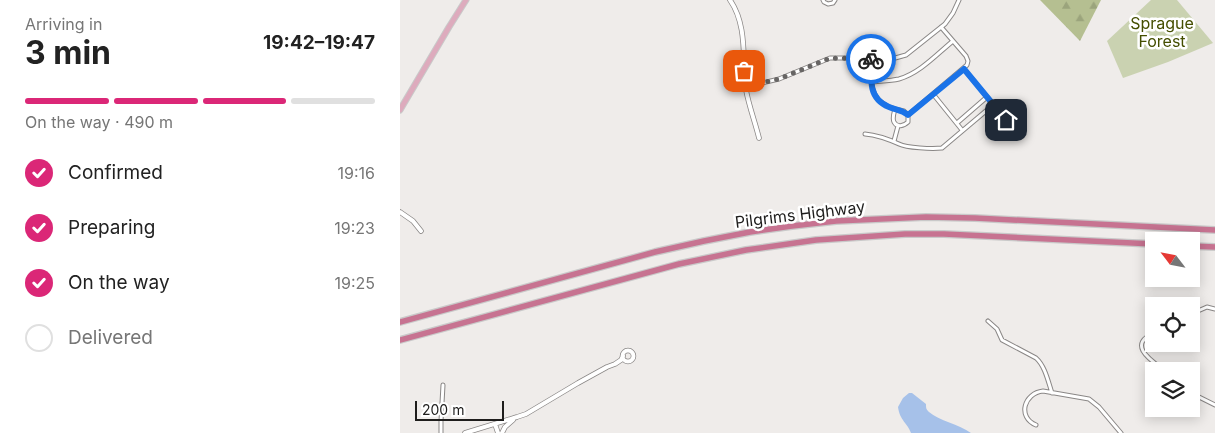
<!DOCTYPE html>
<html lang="en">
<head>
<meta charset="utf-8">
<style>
  :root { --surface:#fff; --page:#f6f6f6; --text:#222; --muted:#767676; --line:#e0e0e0; --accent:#db2777 }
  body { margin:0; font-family:Inter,sans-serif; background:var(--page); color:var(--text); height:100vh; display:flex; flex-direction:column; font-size:19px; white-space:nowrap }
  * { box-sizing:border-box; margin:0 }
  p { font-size:16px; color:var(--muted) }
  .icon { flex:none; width:28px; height:28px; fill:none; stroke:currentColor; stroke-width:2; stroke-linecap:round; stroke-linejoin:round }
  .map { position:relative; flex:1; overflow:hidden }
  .side { display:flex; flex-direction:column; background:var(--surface); width:400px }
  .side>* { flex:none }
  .needle { width:32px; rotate:302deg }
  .tools { position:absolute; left:745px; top:232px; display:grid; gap:10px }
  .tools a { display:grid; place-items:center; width:55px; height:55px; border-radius:0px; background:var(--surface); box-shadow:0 2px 12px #0003; font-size:25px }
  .scale { position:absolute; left:15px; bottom:12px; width:89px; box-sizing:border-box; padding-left:5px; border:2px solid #1e1d1c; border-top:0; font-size:14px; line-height:18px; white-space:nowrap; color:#1e1d1c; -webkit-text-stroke:4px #fff; paint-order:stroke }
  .pin { position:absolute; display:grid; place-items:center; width:42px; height:42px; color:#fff; margin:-21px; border-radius:10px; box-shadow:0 2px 8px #0006 }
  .courier { position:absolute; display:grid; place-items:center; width:50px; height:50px; margin:-25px; border:4px solid #1a73e8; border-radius:50%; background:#fff; color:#222; box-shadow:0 1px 6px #0007 }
  .overview em { font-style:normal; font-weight:700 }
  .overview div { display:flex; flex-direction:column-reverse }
  .overview { display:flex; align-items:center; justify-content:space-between; height:85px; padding:0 25px }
  h1 { font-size:32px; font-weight:700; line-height:38px }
  .bar { display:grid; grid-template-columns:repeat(4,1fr); gap:8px 5px; align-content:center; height:60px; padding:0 25px }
  .bar i { height:6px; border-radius:4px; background:var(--line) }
  .bar .on { background:var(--accent) }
  .bar p { grid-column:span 4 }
  ol { padding:0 25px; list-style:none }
  li { display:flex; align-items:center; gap:15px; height:55px }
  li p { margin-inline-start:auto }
  li .icon { padding:5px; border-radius:50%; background:var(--accent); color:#fff; stroke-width:4 }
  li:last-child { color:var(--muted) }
  li i { width:28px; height:28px; border:2px solid var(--line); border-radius:50% }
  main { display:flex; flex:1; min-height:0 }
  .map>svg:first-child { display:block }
  .forest { fill:url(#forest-firs) }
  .park { fill:#cad2b1 }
  .water { fill:#a6c1e9 }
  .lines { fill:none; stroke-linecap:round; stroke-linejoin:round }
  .minor-casing { stroke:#8a8786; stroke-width:5 }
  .tertiary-casing { stroke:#8a8786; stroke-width:5.5 }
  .primary-casing { stroke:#c9c9c9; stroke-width:7 }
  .motorway-casing { stroke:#c9c9c9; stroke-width:8 }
  .minor { stroke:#fff; stroke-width:3 }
  .tertiary { stroke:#fff; stroke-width:4 }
  .primary { stroke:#ddabbd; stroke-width:5 }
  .motorway { stroke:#c77391; stroke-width:5.5 }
  .done { stroke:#676564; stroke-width:5; stroke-dasharray:0 9 }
  .route { stroke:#1a73e8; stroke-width:6 }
  .labels { text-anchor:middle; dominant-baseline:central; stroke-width:5; stroke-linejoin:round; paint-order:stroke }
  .park-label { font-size:16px; fill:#444e00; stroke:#fff }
  .street-label { font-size:16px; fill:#1e1d1c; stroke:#fff }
</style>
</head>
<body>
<main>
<section class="side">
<div class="overview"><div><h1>3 min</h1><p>Arriving in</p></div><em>19:42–19:47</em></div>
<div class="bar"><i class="on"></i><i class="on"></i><i class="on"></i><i></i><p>On the way · 490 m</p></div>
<ol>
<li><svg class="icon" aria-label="check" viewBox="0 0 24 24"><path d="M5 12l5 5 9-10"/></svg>Confirmed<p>19:16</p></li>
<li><svg class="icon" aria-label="check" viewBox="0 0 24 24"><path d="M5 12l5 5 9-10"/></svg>Preparing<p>19:23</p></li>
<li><svg class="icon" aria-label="check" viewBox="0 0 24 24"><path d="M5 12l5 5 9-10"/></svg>On the way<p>19:25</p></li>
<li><i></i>Delivered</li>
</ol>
</section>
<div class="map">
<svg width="815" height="433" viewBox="0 0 815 433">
  <defs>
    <pattern id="forest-firs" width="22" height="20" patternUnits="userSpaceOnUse" patternTransform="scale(1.25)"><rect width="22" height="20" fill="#b5bf91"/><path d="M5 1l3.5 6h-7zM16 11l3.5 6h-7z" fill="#9ba47c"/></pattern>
  </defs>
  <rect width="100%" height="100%" fill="#efecea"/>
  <path class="forest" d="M 640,0 L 701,0 L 680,41 Z"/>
  <path class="park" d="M 751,0 L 777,0 L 813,43 L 768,62 L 723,78 L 707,41 Z"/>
  <path class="water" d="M 509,393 L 512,393 L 526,404 C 526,408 526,409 529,412 C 539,421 559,424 571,433 L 511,433 C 507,422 500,421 498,407 L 503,398 Z"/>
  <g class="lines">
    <g class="minor-casing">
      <path id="minor" d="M 423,0 L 424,2 L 428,4 L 433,3 L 435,0
        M 473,59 C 471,83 468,101 495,109 C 494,113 492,118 494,122 C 497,128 504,126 508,122 L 508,115 L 504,111 L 495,109
        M 564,69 L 606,120
        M 471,82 C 480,81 490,81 499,79 C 520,73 537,54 553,41
        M 345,84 L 358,84 L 379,79 L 430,58 L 459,58 L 488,60 L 506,55 L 545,24 L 553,13 L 559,0
        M 533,94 L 562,130
        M 508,115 L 567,65 L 568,61 L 566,56 L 541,27
        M 557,123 L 587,97
        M 465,134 C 476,135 488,139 499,144 C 507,148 532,149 542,148 L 593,105
        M 494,141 L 498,126
        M 791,314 L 807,307 L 815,309
        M 588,321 L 597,329 L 602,340 L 636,358 C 645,366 648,381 652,393
        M 754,333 C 726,345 752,361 765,371
        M 791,393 L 815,405
        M 636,425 C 617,417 624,393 643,391 L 689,399 L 699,407 L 721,433
        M 41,433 L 41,421 L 43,385"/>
    </g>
    <g class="tertiary-casing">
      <path id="tertiary" d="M 330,0 C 348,26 342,60 346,90 C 349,106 355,122 359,138
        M 0,212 L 13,221 L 21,231
        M222.5 356a5.5 5.5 0 1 1 11 0a5.5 5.5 0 1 1-11 0Z
        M 95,424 L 98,433
        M 65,433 L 117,417 L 126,414 L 178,383 L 207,367 L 215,364 L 221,360 L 223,356
        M 102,433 L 105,427 L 113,420"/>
    </g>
    <g class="primary-casing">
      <path id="primary" d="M 0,110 L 49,27 L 66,0"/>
    </g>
    <g class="motorway-casing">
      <path id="motorway" d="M 791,246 L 815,247
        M 0,322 L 255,252 L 304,241 L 350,232 L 392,226 L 436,221 L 526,217 L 575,218 L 815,230
        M 0,340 L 279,264 L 346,250 L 416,240 L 505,234 L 544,234 L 754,244"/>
    </g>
    <use href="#minor" class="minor"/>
    <use href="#tertiary" class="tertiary"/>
    <use href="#primary" class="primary"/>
    <use href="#motorway" class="motorway"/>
  </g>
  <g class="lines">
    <path class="done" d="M 344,71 L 345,84 L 366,82 L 379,79 L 430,58 L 471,59"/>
    <path class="route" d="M 471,59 L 473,59 C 471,78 467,98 489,107 C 496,110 502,110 508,115 L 564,69 L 606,120"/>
  </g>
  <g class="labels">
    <g class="park-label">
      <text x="762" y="23">Sprague<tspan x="762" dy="18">Forest</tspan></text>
    </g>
    <g class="street-label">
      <text transform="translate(400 214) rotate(-7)">Pilgrims Highway</text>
    </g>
  </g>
</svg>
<div class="tools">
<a><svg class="needle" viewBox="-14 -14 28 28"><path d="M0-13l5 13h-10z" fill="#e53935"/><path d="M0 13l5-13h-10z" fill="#767676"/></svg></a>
<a><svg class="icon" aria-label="locate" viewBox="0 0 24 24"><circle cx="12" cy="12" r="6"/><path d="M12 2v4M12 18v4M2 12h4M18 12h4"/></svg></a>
<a><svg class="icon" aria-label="layers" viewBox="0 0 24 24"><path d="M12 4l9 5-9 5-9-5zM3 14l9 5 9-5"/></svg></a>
</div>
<div class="scale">200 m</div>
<div class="pin" style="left:344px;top:71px;background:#ea580c"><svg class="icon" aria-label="bag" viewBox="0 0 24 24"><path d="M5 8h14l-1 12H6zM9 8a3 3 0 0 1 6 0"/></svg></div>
<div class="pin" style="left:606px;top:120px;background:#1f2937"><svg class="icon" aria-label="home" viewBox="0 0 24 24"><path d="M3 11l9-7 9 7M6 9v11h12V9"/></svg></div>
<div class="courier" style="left:471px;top:59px"><svg class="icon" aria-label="bike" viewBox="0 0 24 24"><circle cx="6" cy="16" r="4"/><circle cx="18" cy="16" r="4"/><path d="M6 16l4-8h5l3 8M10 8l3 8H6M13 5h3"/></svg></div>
</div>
</main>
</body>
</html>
